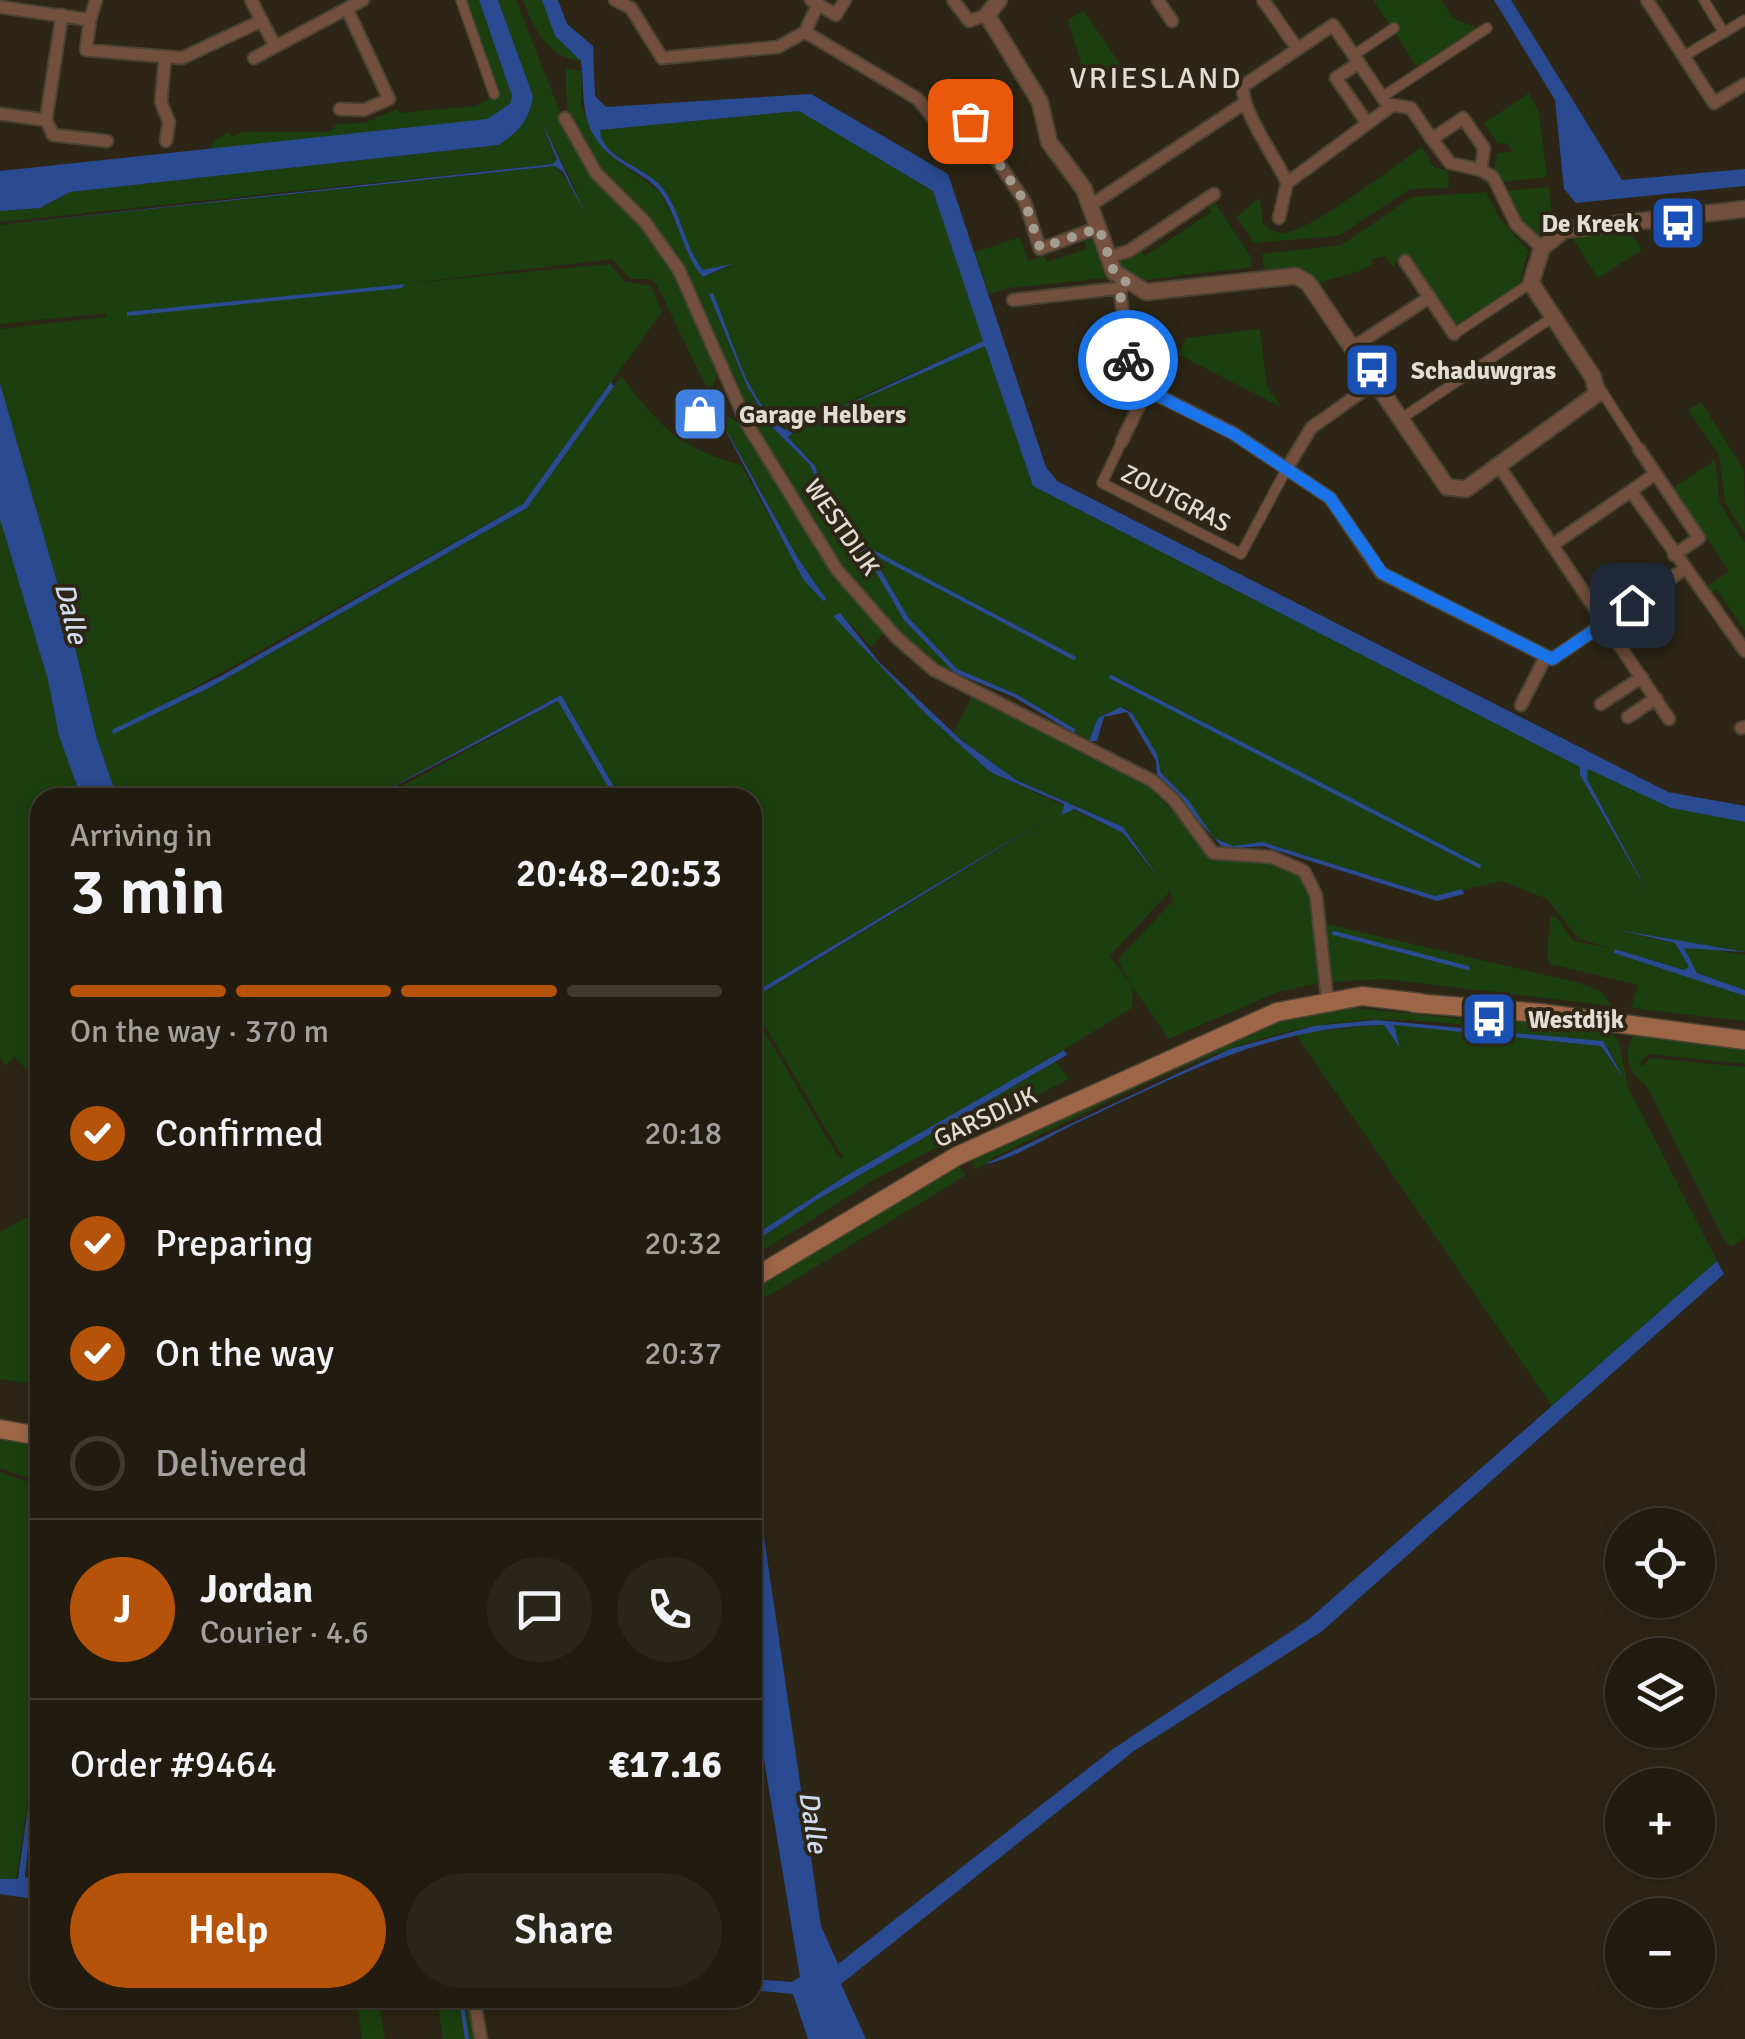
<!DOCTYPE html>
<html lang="en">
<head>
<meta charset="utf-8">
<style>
  :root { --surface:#221c10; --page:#2a2519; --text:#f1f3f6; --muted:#a2a19f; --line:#3f3a30; --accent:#b45309 }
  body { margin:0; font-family:Signika,sans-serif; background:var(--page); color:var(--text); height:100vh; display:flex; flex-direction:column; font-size:38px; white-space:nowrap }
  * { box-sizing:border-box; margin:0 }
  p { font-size:32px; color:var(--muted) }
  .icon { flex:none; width:55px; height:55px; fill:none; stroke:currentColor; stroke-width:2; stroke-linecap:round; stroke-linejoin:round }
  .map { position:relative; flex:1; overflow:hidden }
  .sheet { position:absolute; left:30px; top:788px; width:732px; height:1220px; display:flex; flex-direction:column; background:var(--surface); border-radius:30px; box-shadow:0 5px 15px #0003,0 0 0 2px var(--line) }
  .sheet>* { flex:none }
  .tools { position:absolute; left:1605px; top:1508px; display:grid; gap:20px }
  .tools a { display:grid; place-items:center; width:110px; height:110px; border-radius:50%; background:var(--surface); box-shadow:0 5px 15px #0003,0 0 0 2px var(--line); font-size:50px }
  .pin { position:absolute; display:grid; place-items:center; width:85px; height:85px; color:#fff; margin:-42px; border-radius:20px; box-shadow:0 5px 15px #0006 }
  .courier { position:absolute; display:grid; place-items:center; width:100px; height:100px; margin:-50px; border:8px solid #1a73e8; border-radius:50%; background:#fff; color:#222; box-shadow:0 2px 12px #0007 }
  .head em { font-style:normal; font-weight:600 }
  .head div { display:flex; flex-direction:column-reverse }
  .head { display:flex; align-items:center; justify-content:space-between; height:170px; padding:0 40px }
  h1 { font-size:65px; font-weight:600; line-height:75px }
  .bar { display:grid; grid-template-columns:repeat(4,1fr); gap:15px 10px; align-content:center; height:120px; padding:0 40px }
  .bar i { height:12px; border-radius:8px; background:var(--line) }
  .bar .selected { background:var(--accent) }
  .bar p { grid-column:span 4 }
  .line { display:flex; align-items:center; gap:25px; padding:0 40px; border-top:2px solid var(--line) }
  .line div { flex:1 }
  .round { display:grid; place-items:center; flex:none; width:105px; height:105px; border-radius:52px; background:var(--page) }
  ol { padding:0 40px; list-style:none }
  li { display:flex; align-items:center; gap:30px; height:110px }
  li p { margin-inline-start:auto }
  li .icon { padding:10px; border-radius:50%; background:var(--accent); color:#fff; stroke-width:4 }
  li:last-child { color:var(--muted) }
  li i { width:55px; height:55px; border:5px solid var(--line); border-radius:50% }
  .button { display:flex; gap:20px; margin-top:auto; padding:20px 40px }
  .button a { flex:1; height:115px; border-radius:60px; background:var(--accent); color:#fff; font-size:40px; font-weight:600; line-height:115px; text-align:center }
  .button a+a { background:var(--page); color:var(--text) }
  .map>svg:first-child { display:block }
  .green { fill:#1b3f0f; fill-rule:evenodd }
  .water { fill:#2a4a91 }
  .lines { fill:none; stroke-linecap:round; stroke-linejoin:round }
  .stream { stroke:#2a4a91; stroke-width:4 }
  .pedestrian-casing { stroke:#4a4334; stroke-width:12 }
  .minor-casing { stroke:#4a4334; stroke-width:15 }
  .tertiary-casing { stroke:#4a4334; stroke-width:19 }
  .secondary-casing { stroke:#4a4334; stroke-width:21 }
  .pedestrian { stroke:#73503d; stroke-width:9 }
  .minor { stroke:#73503d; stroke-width:11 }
  .tertiary { stroke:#73503d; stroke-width:15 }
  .secondary { stroke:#9d6647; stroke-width:18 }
  .done { stroke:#a39d91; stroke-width:10; stroke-dasharray:0 18 }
  .route { stroke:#1a73e8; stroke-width:12 }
  .labels { text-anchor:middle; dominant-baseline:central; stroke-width:8; stroke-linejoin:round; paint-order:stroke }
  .poi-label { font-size:25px; font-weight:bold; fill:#e2ddd3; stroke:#2d2616; text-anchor:start }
  .street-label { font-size:25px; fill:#e2ddd3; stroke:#2d2616 }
  .water-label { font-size:28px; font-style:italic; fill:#d1dcf0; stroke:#2d2616 }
  .quarter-label { font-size:30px; letter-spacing:2.5px; fill:#e2ddd3; stroke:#2d2616 }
</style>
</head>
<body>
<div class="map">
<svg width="1745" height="2039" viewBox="0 0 1745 2039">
  <rect width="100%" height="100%" fill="#2d2616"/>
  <path class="green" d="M 463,0 L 479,0 L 512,96 L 510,104 L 487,119 L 461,124 L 211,151 L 213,142 L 228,132 L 232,137 L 243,132 L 329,132 L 337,124 L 364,123 L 397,109 L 399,113 L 476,106 L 496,95 Z
    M 498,0 L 516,0 L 565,125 L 669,257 L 717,371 L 710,395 L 657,285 L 650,279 L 631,279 L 612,259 L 411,283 L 610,264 L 624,281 L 651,286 L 662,312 L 523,504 L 113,733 L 209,688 L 527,508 L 621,376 C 662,428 675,446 741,465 L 804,579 L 808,575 L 714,408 L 743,425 L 783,492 L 887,630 L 871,647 L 851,624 L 834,616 L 927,715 L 990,772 L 1123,833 L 1156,877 L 1123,827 L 1016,780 L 961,740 L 954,733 L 972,696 L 1152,789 L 1215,858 L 1290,866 L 1310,882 L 1319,983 L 1278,992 L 1168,1039 C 1153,1013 1128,985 1118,959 L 1173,901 L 1170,891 L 1110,956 L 1133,988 L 1132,1008 L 903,1147 L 844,1177 L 753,1236 L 753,1012 L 838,1157 L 844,1159 L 753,1006 L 752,798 L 620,797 L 561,695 L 374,797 L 117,797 L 97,740 L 71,631 L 0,383 L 0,329 L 106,317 L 107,313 L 0,324 L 0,225 L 555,166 L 578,194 L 541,120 L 557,161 L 553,164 L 0,222 L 0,211 L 40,208 L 70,192 L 499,145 L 533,96 ZM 1045,821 L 766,991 L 763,988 L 1044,821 Z
    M 523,0 L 542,0 L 555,36 L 581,61 C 549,58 533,28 523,0 Z
    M 1373,0 L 1441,0 L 1453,18 L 1478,29 L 1418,68 Z
    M 1084,11 L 1120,64 L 1088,86 L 1068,20 Z
    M 565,68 L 582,71 L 581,104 L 594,136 L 609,154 L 660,192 L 703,277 L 731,266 L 703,271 C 684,247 682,211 661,186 C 644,167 602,158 599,130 L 799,111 L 933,191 L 983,341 L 826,412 L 985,346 L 1033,486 L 1580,767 L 1580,775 L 1650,896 L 1587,779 L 1588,768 L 1671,808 L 1745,822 L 1745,952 L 1619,933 L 1675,943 L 1689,967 L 1684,970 L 1616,949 L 1614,953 L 1745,996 L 1745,1021 L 1631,1008 L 1638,985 L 1550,964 L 1547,956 L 1550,918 L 1555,915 L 1573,941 L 1609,948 L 1578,938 L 1547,899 L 1502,881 L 1435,896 L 1262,842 C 1251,844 1235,849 1223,844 C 1205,836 1179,789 1161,773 L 1159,760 L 1132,713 L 1126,707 L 1105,713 L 1089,741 L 1016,694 L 957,669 L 908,617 L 869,551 L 846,539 L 836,524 L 841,539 L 866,555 L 904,620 L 955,673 L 950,677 L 918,653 L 855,588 L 746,415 L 681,269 L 598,170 L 568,119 ZM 713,294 C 730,337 747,401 785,430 L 793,427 L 795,420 L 797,430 L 788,437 L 815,466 L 829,511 L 810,465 L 772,427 L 747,386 L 710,295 Z
    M 1529,93 L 1539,113 L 1547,177 L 1501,182 L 1494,169 L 1497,153 L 1512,152 L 1507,143 L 1498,144 L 1484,123 Z
    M 1422,147 L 1434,167 L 1448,171 L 1449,188 L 1410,189 L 1338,236 L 1254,243 L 1236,217 L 1260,198 L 1263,224 C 1270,229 1275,234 1284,233 C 1313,230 1394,166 1422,147 Z
    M 1549,187 L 1553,225 L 1539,236 L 1524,226 L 1503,191 Z
    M 1486,192 L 1500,219 L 1528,251 L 1519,285 L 1457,324 L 1411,257 L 1402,256 L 1393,267 L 1385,256 L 1372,259 L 1371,265 C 1352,277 1334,275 1315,286 L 1296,268 L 1265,271 L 1262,254 L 1341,245 L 1412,197 Z
    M 1213,200 L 1251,257 L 1252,267 L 1146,280 L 1121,267 L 1118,258 L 1140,250 L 1145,256 L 1211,212 L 1207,205 Z
    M 1629,230 L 1642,250 L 1598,278 L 1571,236 Z
    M 1020,237 L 1028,261 L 1044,256 L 1047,262 L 1087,249 L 1084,241 L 1094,238 L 1106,278 L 1008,288 L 989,294 L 975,252 Z
    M 1260,329 L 1267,387 L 1281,407 L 1179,355 L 1186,338 Z
    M 1701,402 L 1744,470 L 1745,534 L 1725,503 L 1719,455 L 1688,410 Z
    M 1715,460 L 1720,504 L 1745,543 L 1745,631 L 1717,590 L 1709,594 L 1705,588 L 1729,571 L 1673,488 Z
    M 0,519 L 48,680 L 59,736 L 81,797 L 40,798 L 40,1085 L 14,1056 L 5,1066 L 0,1058 Z
    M 558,701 L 614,797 L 380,798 Z
    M 1326,924 L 1576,982 L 1601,991 L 1612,1006 L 1383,979 L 1331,982 Z
    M 1688,945 L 1745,955 L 1745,990 L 1697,973 L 1684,948 Z
    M 1354,1008 L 1496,1022 L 1540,1019 L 1607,1028 L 1619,1042 L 1628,1087 L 1717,1261 L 1552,1406 L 1295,1033 L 1384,1025 L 1402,1046 L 1392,1028 L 1397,1025 L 1601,1046 L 1625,1080 L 1607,1046 C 1531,1037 1450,1018 1373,1020 C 1239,1024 1115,1101 996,1156 L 975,1171 L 973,1158 L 1278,1021 Z
    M 1643,1034 L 1745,1045 L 1745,1064 L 1648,1054 L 1639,1063 L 1642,1066 L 1651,1058 L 1745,1067 L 1745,1237 L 1733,1246 L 1726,1243 L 1645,1083 C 1627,1076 1623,1049 1634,1035 Z
    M 1056,1062 L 1069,1079 L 874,1180 L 753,1257 L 753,1243 L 815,1201 Z
    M 957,1165 L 966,1175 L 753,1305 L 753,1285 Z
    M 40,1210 L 40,1385 L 0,1379 L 0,1232 Z
    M 0,1434 L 40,1442 L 40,1482 L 0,1468 Z
    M 0,1472 L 40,1486 L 40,1721 L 16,1881 L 0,1879 Z
    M 356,1998 L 422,1998 L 422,2003 L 380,2009 L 385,2039 L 362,2039 Z
    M 437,1998 L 471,1998 L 478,2039 L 443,2039 Z"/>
  <path class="water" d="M 479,0 L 498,0 L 533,96 C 529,121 519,131 499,145 L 70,192 L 40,208 L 0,211 L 0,171 L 487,119 L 510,104 L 512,96 Z
    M 542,0 L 558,0 L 567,24 L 593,46 L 595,96 L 606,107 L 811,94 L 948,174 L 1046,467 L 1057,481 L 1668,792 L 1745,806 L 1745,822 L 1671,808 L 1588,769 L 1587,779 L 1650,896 L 1580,775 L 1580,767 L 1033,486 L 985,346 L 827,414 L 983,341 L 933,191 L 799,111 L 600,130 C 601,158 645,167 661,186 C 682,211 684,247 703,270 L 732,264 L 703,277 C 683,255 679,219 661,193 C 652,180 636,173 623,164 C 578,134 586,108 581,61 L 555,36 Z
    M 1494,0 L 1511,0 L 1622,180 L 1745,169 L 1745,186 L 1576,203 L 1564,189 L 1555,100 Z
    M 541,120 L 585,213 L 563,172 L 555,166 L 0,225 L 553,164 L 557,160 Z
    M 405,284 L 402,288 L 127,316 L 127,312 Z
    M 713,293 C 732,337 746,401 785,430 L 793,427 L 796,416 L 799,427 L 788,437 L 815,466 L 830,511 L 810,465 L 772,427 L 747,386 L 709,294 Z
    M 611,382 L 614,386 L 527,508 L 209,688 L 113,734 L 112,730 L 221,676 L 523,504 Z
    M 0,383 L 71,631 L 97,739 L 117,797 L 81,797 L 59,736 L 48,680 L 0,519 Z
    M 714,408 L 799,560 L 826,599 L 823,601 L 803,579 Z
    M 836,524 L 846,539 L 869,550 L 908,617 L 957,669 L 1016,694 L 1075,729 L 1074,733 L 1014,697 L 955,673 L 904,620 L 866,555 L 841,539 Z
    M 840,613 L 880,663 L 961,740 L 1016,780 L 1123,827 L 1158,877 L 1123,833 L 1074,809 L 1062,815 L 1064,804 L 990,772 L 927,715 L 833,616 Z
    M 561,695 L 620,797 L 614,797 L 558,701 L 374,797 Z
    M 1121,707 L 1132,713 L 1157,754 L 1161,773 L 1189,801 L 1214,838 L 1233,846 L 1262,842 L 1435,896 L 1462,889 L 1464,894 L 1437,901 L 1263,846 L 1224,849 L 1157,775 L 1156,761 L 1127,712 L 1104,717 L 1097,741 L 1089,741 L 1098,718 Z
    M 1045,820 L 765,991 L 762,988 Z
    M 1619,930 L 1745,952 L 1684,948 L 1697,973 L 1745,990 L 1745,996 L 1614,953 L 1615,949 L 1684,970 L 1689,967 L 1675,943 Z
    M 1376,1020 L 1603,1041 L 1625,1080 L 1601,1046 L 1394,1025 L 1400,1048 L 1384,1025 C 1268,1027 1183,1074 1081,1121 C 1052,1134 1013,1160 985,1164 L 1230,1049 L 1314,1026 Z
    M 1064,1050 L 1067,1055 L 815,1201 L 753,1243 L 753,1236 L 844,1177 Z
    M 1717,1261 L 1724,1274 L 1321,1632 L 1134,1751 L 841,1984 L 866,2039 L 808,2039 L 793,1994 L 753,1990 L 753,1979 L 792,1982 L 800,1977 L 753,1693 L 753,1462 L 821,1926 L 838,1964 L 1113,1749 L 1308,1620 Z
    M 40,1721 L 25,1877 L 40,1884 L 40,1900 L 0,1894 L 0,1879 L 18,1879 Z"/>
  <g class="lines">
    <path class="stream" d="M 869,550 L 1074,658
      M 1111,677 L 1479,866
      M 1334,933 L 1468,968
      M 461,1998 L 467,2039"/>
    <g class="pedestrian-casing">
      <path id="pedestrian" d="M 461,0 L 494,94
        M 1704,0 L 1724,33
        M 1354,55 L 1394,28
        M 1684,56 L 1745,20
        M 1382,97 L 1487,28
        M 1454,334 L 1531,283
        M 1599,387 L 1639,449
        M 1399,420 L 1553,317
        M 1122,441 L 1102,483 L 1241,554 L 1286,470"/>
    </g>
    <g class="minor-casing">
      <path id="minor" d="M 251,0 L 275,46
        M 615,0 L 631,8 L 662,58 L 778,47 L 805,32 L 918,99 L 947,136 L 970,121 L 1025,202 L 1040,249 L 1099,227
        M 811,0 L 836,15 L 845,0
        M 953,0 L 969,21 L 987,15
        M 1158,0 L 1172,21
        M 1263,0 L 1297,48
        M 1647,0 L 1714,103 L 1745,84
        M 0,7 L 90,20 L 86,50 L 182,58 L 261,21
        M 90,20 L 96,0
        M 805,32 L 818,4
        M 165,58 L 161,102 L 169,122 L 166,141
        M 254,58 L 363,0
        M 1357,64 L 1336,78 L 1367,123
        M 340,109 L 364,110 L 389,99 L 347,9
        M 0,114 L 46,120 L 53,135 L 107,141
        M 565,118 L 596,173 L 645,222 L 679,270 L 747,424 L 837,570 L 897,638 L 934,670 L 1153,781 L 1174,800 L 1213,853 L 1272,857 L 1304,871 L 1316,895 L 1328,1006
        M 1463,118 L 1484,148 L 1481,170 L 1450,163 L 1432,139 Z
        M 46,120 L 62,15
        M 1481,170 L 1493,177 L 1516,224 L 1542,248
        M 1287,183 L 1390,107 L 1387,104
        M 1091,205 L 1243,104
        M 1279,218 L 1287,183 C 1275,155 1242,114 1243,86 L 1333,25 L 1387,104 L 1411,108 L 1432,139
        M 1108,257 L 1129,251 L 1214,194
        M 1405,261 L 1454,334
        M 1120,291 L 1131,382 L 1233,433 L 1330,498 L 1381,573 L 1546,656 L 1552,659 L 1683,570
        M 1013,300 L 1122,288
        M 1350,349 L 1430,297
        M 1122,441 L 1147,389
        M 1639,449 L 1699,538 L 1674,555
        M 1499,466 L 1669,719
        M 1286,470 L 1311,428 L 1374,383
        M 1655,474 L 1631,491 L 1745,651
        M 1554,544 L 1631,491
        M 1601,704 L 1642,677
        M 1521,705 L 1546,656
        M 1628,717 L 1656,698
        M 1741,728 L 1745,727
        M 474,1998 L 481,2039"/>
    </g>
    <g class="tertiary-casing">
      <path id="tertiary" d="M 999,0 L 987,15 L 1040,102 L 1049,142 L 1084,189 L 1114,272 L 1146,292 L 1296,276 L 1308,283 L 1447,487 L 1466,489 L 1597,394 L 1593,377 L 1531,283 L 1542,248 L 1564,230 L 1745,209"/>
    </g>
    <g class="secondary-casing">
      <path id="secondary" d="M 1413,1003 L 1540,1013 L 1745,1040
        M 752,1279 L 957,1156 L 1277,1012 L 1362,996 L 1421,1003
        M 0,1429 L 40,1436"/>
    </g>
    <use href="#pedestrian" class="pedestrian"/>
    <use href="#minor" class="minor"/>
    <use href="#tertiary" class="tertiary"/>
    <use href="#secondary" class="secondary"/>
  </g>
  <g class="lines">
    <path class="done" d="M 970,121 L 1025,202 L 1040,248 L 1099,228 L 1114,272 L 1126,282 L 1120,292 L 1128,360"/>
    <path class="route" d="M 1128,360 L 1131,382 L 1234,434 L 1330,498 L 1382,573 L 1546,656 L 1552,659 L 1632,605"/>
  </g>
  <defs>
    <g id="bus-square" transform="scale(2.875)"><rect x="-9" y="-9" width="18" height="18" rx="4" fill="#1a4fb4" stroke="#2d2616"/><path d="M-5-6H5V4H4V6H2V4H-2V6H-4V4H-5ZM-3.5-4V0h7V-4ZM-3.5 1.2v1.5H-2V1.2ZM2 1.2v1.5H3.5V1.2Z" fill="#fff"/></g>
    <g id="shop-square" transform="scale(2.875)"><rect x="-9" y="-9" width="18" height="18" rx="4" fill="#3f7fe0" stroke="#2d2616"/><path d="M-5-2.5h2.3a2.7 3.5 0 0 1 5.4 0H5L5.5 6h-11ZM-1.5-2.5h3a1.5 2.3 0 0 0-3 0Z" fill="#fff"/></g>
  </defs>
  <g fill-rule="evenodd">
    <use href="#bus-square" x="1678" y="223"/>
    <use href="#bus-square" x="1372" y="370"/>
    <use href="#shop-square" x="700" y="414"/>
    <use href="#bus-square" x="1489" y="1019"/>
  </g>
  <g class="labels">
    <g class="poi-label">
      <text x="1639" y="223" text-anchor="end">De Kreek</text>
      <text x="1411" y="370">Schaduwgras</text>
      <text x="739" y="414">Garage Helbers</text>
      <text x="1528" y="1019">Westdijk</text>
    </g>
    <g class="street-label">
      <text transform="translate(1176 498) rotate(27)">ZOUTGRAS</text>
      <text transform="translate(842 527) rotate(55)">WESTDIJK</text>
      <text transform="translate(985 1117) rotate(-25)">GARSDIJK</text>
    </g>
    <g class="water-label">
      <text transform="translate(71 613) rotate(76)">Dalle</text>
      <text transform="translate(813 1822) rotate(81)">Dalle</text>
    </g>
    <g class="quarter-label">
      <text x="1156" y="78">VRIESLAND</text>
    </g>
  </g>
</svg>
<div class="tools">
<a><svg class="icon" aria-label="locate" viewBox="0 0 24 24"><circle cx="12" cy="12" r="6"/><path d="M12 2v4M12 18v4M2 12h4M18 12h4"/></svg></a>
<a><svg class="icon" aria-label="layers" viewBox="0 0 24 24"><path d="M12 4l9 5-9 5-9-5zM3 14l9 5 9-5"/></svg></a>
<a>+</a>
<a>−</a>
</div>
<div class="pin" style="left:970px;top:121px;background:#ea580c"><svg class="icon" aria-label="bag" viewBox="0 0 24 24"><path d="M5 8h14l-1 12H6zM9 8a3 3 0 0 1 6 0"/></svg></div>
<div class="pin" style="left:1632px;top:605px;background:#1f2937"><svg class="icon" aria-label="home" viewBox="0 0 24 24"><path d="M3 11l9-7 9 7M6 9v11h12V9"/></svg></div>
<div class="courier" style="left:1128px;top:360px"><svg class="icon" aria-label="bike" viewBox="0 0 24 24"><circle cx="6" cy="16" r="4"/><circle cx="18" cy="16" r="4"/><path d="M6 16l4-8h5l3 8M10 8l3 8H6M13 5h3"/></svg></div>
<section class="sheet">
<div class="head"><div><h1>3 min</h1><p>Arriving in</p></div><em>20:48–20:53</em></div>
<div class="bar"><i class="selected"></i><i class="selected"></i><i class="selected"></i><i></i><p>On the way · 370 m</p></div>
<ol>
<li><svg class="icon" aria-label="check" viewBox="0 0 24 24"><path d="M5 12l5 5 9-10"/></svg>Confirmed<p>20:18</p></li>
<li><svg class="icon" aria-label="check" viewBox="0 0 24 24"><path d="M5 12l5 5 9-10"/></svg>Preparing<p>20:32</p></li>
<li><svg class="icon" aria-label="check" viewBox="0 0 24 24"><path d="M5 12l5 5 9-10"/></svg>On the way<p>20:37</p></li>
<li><i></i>Delivered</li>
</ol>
<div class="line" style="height:180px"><b class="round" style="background:var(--accent);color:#fff">J</b><div><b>Jordan</b><p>Courier · 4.6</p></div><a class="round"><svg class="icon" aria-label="chat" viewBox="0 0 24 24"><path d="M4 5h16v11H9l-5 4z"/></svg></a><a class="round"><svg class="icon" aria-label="phone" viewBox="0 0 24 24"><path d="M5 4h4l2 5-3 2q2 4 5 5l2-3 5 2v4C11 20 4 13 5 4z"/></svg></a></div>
<div class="line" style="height:130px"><div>Order #9464</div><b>€17.16</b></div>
<div class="button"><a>Help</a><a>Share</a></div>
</section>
</div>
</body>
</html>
